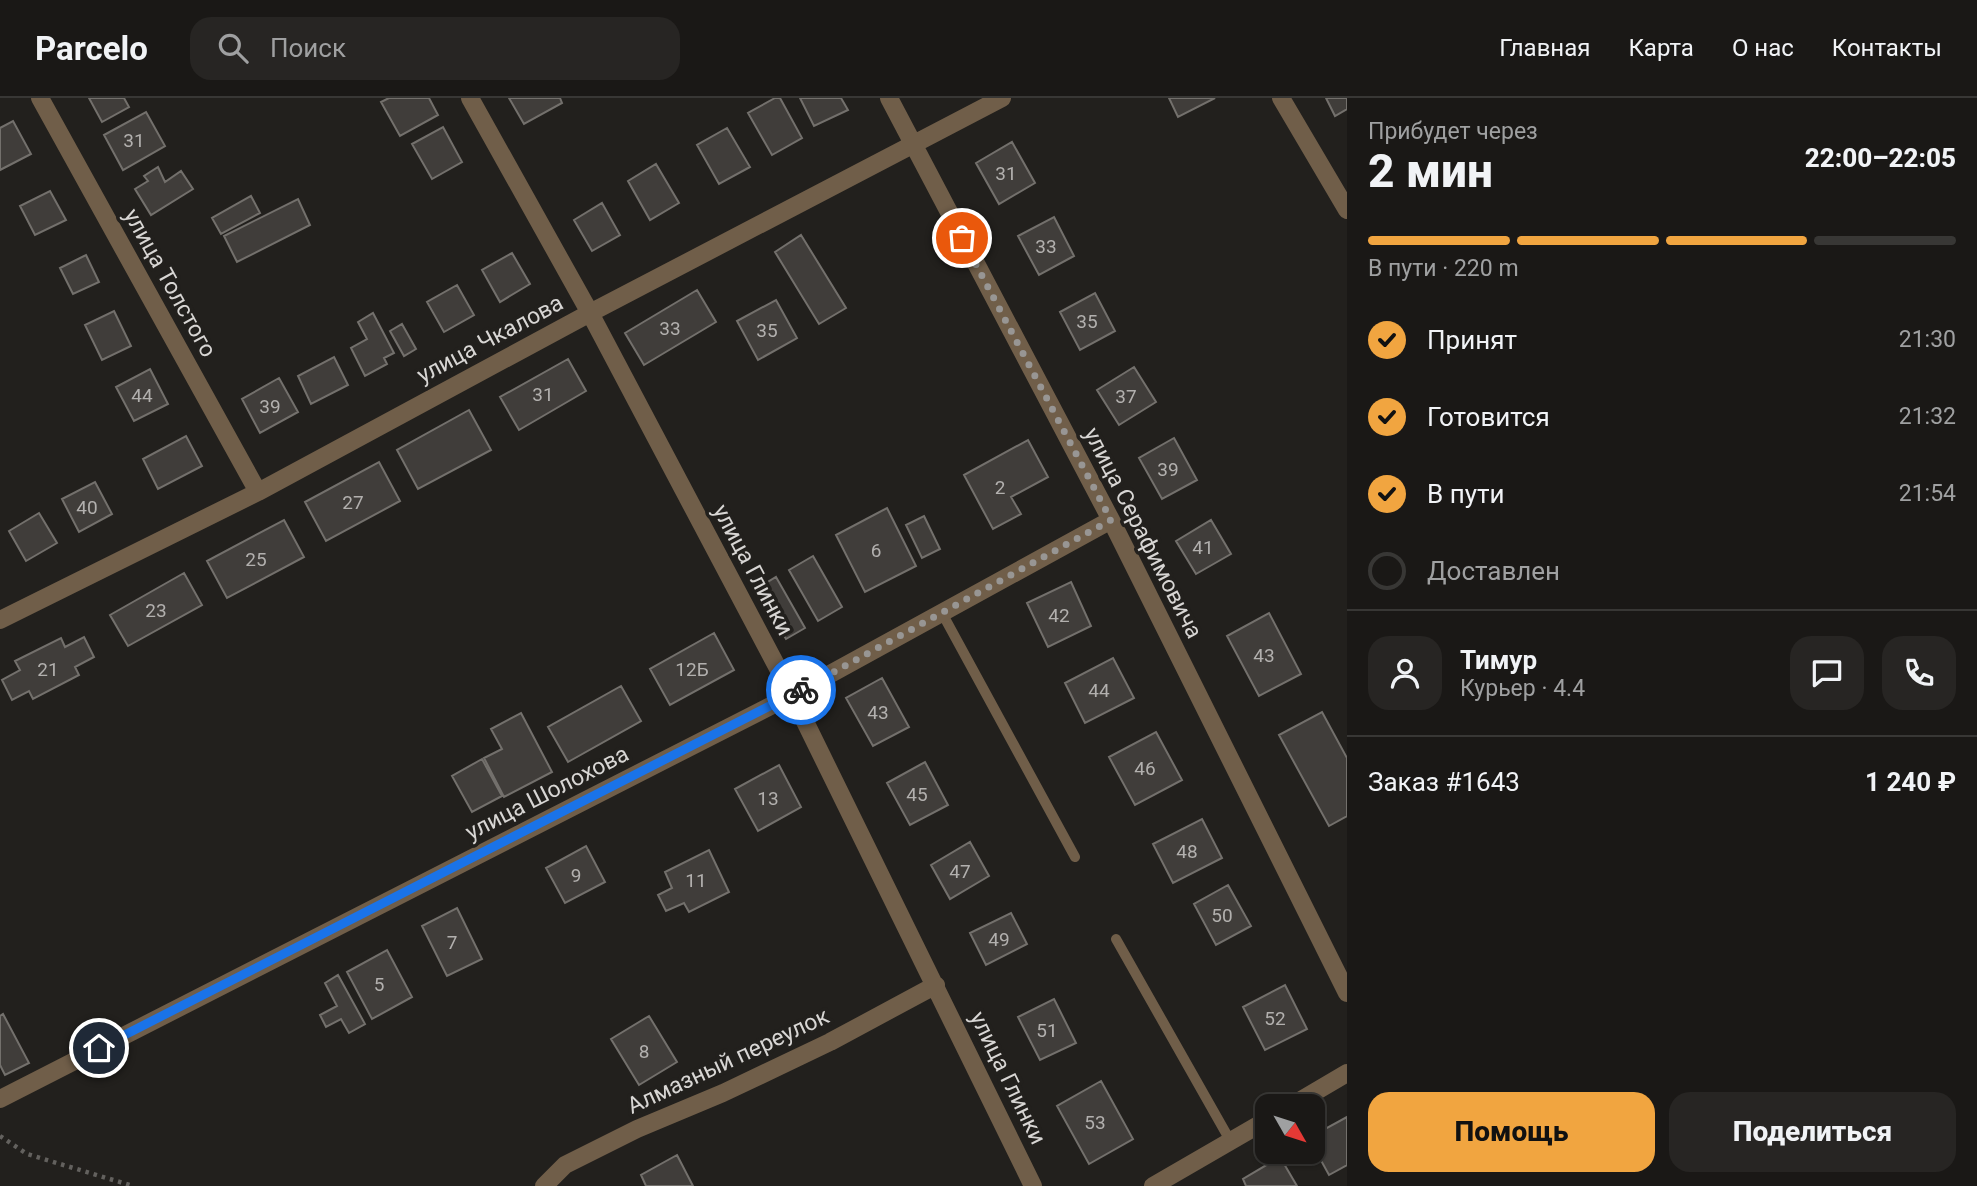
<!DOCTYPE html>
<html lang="ru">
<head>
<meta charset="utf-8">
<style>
  :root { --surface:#1a1816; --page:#272523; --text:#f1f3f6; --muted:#9fa0a1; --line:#383735; --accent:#f1a540 }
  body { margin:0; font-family:Roboto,sans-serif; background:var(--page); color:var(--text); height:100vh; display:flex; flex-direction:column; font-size:26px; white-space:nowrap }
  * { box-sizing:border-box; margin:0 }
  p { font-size:23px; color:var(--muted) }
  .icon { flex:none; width:38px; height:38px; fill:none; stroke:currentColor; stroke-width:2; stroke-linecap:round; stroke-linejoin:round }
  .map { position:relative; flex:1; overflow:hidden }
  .sheet { display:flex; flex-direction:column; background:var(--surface); width:630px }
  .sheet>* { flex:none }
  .needle { width:46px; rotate:129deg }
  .controls { position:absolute; left:1255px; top:996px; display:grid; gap:14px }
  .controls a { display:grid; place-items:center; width:70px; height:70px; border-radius:14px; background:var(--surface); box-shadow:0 2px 5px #0004,0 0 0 2px var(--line); font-size:35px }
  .pin { position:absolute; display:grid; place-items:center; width:60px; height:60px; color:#fff; margin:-30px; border:4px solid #fff; border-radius:50%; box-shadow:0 2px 7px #0007 }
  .courier { position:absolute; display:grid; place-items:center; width:70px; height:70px; margin:-35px; border:5px solid #1a73e8; border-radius:50%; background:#fff; color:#222; box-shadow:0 2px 9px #0007 }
  .headline em { font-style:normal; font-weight:800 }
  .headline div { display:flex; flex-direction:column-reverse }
  .headline { display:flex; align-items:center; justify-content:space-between; height:119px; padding:0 21px }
  h1 { font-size:46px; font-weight:800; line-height:52px }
  .bar { display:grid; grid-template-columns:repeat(4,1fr); gap:10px 7px; align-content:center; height:84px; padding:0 21px }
  .bar i { height:9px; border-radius:5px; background:var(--line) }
  .bar .on { background:var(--accent) }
  .bar p { grid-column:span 4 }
  .line { display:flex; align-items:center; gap:18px; padding:0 21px; border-top:2px solid var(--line) }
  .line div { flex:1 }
  .round { display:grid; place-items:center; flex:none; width:74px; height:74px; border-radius:21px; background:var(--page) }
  ol { padding:0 21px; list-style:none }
  li { display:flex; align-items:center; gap:21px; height:77px }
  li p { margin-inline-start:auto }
  li .icon { padding:7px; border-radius:50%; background:var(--accent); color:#111; stroke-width:4 }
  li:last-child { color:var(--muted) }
  li i { width:38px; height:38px; border:4px solid var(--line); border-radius:50% }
  .cta { display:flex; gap:14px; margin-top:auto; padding:14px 21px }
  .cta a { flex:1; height:80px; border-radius:21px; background:var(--accent); color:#111; font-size:28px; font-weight:800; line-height:80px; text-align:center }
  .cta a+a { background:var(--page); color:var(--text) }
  header { display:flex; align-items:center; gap:42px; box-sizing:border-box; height:98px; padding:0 35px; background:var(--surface); border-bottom:2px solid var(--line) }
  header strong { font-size:33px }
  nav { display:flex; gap:38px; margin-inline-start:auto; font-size:24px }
  .search { width:490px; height:63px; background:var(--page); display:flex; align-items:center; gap:18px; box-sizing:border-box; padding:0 24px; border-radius:21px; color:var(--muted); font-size:26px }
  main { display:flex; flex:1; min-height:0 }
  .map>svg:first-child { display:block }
  .building { fill:#403d3a; stroke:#73706c; stroke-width:2 }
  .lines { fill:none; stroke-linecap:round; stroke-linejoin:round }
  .path { stroke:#63615e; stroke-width:4.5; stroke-dasharray:3.5 5; stroke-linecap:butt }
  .service { stroke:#705e49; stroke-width:10 }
  .minor { stroke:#705e49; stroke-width:18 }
  .done { stroke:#989694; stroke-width:7; stroke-dasharray:0 12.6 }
  .route { stroke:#1a73e8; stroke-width:9 }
  .labels { text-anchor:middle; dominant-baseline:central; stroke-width:7; stroke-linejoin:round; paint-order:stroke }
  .number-label { font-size:19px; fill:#b2b0ae }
  .street-label { font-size:23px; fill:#d8d6d4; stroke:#22201d }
</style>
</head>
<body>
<header>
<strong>Parcelo</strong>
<div class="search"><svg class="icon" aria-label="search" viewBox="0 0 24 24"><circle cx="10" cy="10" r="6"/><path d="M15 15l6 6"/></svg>Поиск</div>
<nav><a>Главная</a><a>Карта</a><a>О нас</a><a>Контакты</a></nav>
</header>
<main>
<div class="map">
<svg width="1347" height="1088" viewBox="0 0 1347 1088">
  <rect width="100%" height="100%" fill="#22201d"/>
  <path class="building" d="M 89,0 L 124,0 L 129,9 L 102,24 Z
    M 389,0 L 429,0 L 438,17 L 400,38 L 381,4 Z
    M 509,0 L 560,0 L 562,5 L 524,26 Z
    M 775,0 L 780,0 L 802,40 L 772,57 L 748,15 Z
    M 800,0 L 841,0 L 848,12 L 814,28 Z
    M 1169,0 L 1215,0 L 1178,19 Z
    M 1326,0 L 1347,0 L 1347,11 L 1335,18 Z
    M 146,14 L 165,48 L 123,72 L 104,37 Z
    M 13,23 L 31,56 L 0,72 L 0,30 Z
    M 443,29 L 462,64 L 432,81 L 412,46 Z
    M 727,30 L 750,69 L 719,86 L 697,47 Z
    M 1012,44 L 1035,85 L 999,106 L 976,65 Z
    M 656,66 L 679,105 L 650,122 L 628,83 Z
    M 158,69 L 165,84 L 181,73 L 193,91 L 151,117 L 135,91 L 148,83 L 144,78 Z
    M 50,93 L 66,122 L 35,137 L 20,108 Z
    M 251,98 L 260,115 L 221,136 L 212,120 Z
    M 298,101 L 310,127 L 237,164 L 224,138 Z
    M 602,105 L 620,137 L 592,153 L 574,122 Z
    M 1054,119 L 1074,158 L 1039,177 L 1018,138 Z
    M 801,137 L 846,210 L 819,226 L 775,154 Z
    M 512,155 L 530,186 L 500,204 L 482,172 Z
    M 86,157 L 99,184 L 73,196 L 60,170 Z
    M 457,187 L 474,217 L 444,234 L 427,204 Z
    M 697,192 L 716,224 L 644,267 L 625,235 Z
    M 1095,195 L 1115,233 L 1080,252 L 1060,214 Z
    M 776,202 L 797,240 L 758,262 L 737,223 Z
    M 114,213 L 131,248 L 102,262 L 85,227 Z
    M 373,215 L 394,255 L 384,260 L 387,266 L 365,278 L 351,250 L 367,241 L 358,224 Z
    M 402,226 L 416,251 L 404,258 L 390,233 Z
    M 334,259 L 348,287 L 311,306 L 298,278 Z
    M 568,261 L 586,293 L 519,332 L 500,299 Z
    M 1134,269 L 1156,304 L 1119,327 L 1097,292 Z
    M 150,271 L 168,306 L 134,323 L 116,289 Z
    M 279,280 L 298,314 L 260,335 L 242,301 Z
    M 469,312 L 491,352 L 418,391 L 397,352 Z
    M 186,338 L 202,368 L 158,391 L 143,361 Z
    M 1174,340 L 1197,382 L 1162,401 L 1139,360 Z
    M 1028,342 L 1048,379 L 1011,399 L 1021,416 L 993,431 L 964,377 Z
    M 379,364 L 400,403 L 326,443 L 305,404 Z
    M 95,384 L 112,416 L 79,434 L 62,401 Z
    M 887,410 L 916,468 L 865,494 L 836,437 Z
    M 39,415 L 57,445 L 26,463 L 9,433 Z
    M 924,418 L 940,451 L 922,460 L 906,427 Z
    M 284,422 L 304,459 L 227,500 L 207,463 Z
    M 1211,422 L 1231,456 L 1196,476 L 1176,443 Z
    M 813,458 L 842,509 L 818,523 L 789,472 Z
    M 184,475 L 202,507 L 128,548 L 110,517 Z
    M 776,479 L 805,530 L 786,541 L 756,491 Z
    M 1071,484 L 1091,528 L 1048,549 L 1027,505 Z
    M 1269,515 L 1301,576 L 1259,598 L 1227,538 Z
    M 714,535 L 734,572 L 670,607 L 650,571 Z
    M 84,539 L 94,559 L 75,569 L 79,577 L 33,601 L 29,593 L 12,602 L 2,582 L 20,572 L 15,563 L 61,540 L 65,549 Z
    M 1113,560 L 1134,600 L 1085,625 L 1065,585 Z
    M 882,580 L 909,629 L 873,648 L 846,600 Z
    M 621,588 L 641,623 L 568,664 L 548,629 Z
    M 1322,614 L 1347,660 L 1347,718 L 1329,728 L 1279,637 Z
    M 521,615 L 552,674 L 504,699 L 484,660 L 502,651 L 491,631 Z
    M 1156,634 L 1182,682 L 1135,707 L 1109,659 Z
    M 482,661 L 502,698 L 472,714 L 452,678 Z
    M 925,664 L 948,707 L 910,727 L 887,685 Z
    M 779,667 L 801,709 L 758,733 L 735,691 Z
    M 1202,721 L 1222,760 L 1173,785 L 1153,746 Z
    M 970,744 L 989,778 L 950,801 L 931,767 Z
    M 586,748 L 605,784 L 565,805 L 546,770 Z
    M 709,752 L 729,794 L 689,814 L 684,805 L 666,813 L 658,797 L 672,790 L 665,774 Z
    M 1228,787 L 1251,828 L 1216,847 L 1194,806 Z
    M 457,810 L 482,861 L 447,878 L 422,828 Z
    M 1011,815 L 1027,846 L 986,867 L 970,835 Z
    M 387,852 L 412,899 L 372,921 L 347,874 Z
    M 338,877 L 365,926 L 349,935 L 341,921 L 326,929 L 320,917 L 337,908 L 325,885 Z
    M 1285,887 L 1307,931 L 1265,952 L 1243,909 Z
    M 1054,901 L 1076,945 L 1040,962 L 1018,919 Z
    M 3,916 L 29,965 L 5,977 L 0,967 L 0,918 Z
    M 649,918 L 677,964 L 639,987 L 611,941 Z
    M 1101,983 L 1133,1041 L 1089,1066 L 1057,1008 Z
    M 1347,1019 L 1347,1067 L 1329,1077 L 1312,1046 L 1312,1038 Z
    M 677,1057 L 693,1088 L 646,1088 L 641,1077 Z
    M 1280,1059 L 1297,1088 L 1246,1088 L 1243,1081 Z"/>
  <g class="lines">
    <path class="path" d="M 0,1038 L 27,1056 L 133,1088"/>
    <path class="service" d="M 942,515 L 1075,759
      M 1116,841 L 1231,1044"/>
    <path class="minor" d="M 40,0 L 258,394
      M 470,0 L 590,215 L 792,597 L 1033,1088
      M 889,0 L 1111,422 L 1347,895
      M 1281,0 L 1347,112
      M 0,522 L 258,394 L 590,215 L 1002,0
      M 0,1001 L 792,597 L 1111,422
      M 1291,1008 L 1347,975
      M 544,1088 L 565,1067 L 637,1031 L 723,995 L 830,944 L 936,887
      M 1153,1088 L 1267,1022"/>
  </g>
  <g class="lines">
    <path class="done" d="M 801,592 L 1111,422 L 962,140"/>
    <path class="route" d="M 99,950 L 801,592"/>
  </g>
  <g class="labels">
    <g class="number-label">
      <text x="134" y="42">31</text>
      <text x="1006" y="75">31</text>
      <text x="1046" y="148">33</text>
      <text x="1087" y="223">35</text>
      <text x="670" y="230">33</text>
      <text x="767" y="232">35</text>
      <text x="543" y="296">31</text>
      <text x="142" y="297">44</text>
      <text x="1126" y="298">37</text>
      <text x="270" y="308">39</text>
      <text x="1168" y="371">39</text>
      <text x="1000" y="389">2</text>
      <text x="353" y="404">27</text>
      <text x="87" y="409">40</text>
      <text x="1203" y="449">41</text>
      <text x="876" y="452">6</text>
      <text x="256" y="461">25</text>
      <text x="156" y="512">23</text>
      <text x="1059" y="517">42</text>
      <text x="1264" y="557">43</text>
      <text x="48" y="571">21</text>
      <text x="692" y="571">12Б</text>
      <text x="1099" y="592">44</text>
      <text x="878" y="614">43</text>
      <text x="1145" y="670">46</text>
      <text x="917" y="696">45</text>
      <text x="768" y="700">13</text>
      <text x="1187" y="753">48</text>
      <text x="960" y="773">47</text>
      <text x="576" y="777">9</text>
      <text x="696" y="782">11</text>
      <text x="1222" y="817">50</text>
      <text x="999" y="841">49</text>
      <text x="452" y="844">7</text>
      <text x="379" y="886">5</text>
      <text x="1275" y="920">52</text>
      <text x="1047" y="932">51</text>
      <text x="644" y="953">8</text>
      <text x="1095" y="1024">53</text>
    </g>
    <g class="street-label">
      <text transform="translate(170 185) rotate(61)">улица Толстого</text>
      <text transform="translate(490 241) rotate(-28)">улица Чкалова</text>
      <text transform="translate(1143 435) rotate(63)">улица Серафимовича</text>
      <text transform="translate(753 472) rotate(62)">улица Глинки</text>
      <text transform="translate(547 695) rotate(-27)">улица Шолохова</text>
      <text transform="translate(728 963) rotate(-25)">Алмазный переулок</text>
      <text transform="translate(1008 980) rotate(64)">улица Глинки</text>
    </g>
  </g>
</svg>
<div class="controls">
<a><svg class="needle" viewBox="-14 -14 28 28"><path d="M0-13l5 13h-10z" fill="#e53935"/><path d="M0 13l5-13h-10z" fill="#9fa0a1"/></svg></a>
</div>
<div class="pin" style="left:962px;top:140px;background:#ea580c"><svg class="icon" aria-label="bag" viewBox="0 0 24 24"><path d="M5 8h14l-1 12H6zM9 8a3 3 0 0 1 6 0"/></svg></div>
<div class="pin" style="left:99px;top:950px;background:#1f2937"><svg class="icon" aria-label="home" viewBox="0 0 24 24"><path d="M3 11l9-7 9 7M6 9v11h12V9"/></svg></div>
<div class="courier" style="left:801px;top:592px"><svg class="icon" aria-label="bike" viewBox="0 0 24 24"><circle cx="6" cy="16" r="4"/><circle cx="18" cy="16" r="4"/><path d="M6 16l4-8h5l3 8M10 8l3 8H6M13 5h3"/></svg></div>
</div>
<section class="sheet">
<div class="headline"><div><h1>2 мин</h1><p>Прибудет через</p></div><em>22:00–22:05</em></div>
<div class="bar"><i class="on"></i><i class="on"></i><i class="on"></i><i></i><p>В пути · 220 m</p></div>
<ol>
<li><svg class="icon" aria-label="check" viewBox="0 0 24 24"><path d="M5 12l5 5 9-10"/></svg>Принят<p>21:30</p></li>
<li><svg class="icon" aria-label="check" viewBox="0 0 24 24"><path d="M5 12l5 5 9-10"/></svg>Готовится<p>21:32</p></li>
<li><svg class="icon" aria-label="check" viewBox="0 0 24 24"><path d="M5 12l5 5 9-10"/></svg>В пути<p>21:54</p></li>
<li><i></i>Доставлен</li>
</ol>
<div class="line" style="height:126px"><a class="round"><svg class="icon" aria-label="person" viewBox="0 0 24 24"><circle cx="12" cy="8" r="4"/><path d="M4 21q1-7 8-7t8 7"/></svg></a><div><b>Тимур</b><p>Курьер · 4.4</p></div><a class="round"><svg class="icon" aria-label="chat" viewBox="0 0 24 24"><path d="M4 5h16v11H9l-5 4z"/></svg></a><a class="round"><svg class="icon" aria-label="phone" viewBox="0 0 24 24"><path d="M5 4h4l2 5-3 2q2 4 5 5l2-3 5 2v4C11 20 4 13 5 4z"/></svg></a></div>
<div class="line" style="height:91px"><div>Заказ #1643</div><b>1 240 ₽</b></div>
<div class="cta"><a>Помощь</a><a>Поделиться</a></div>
</section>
</main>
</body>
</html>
